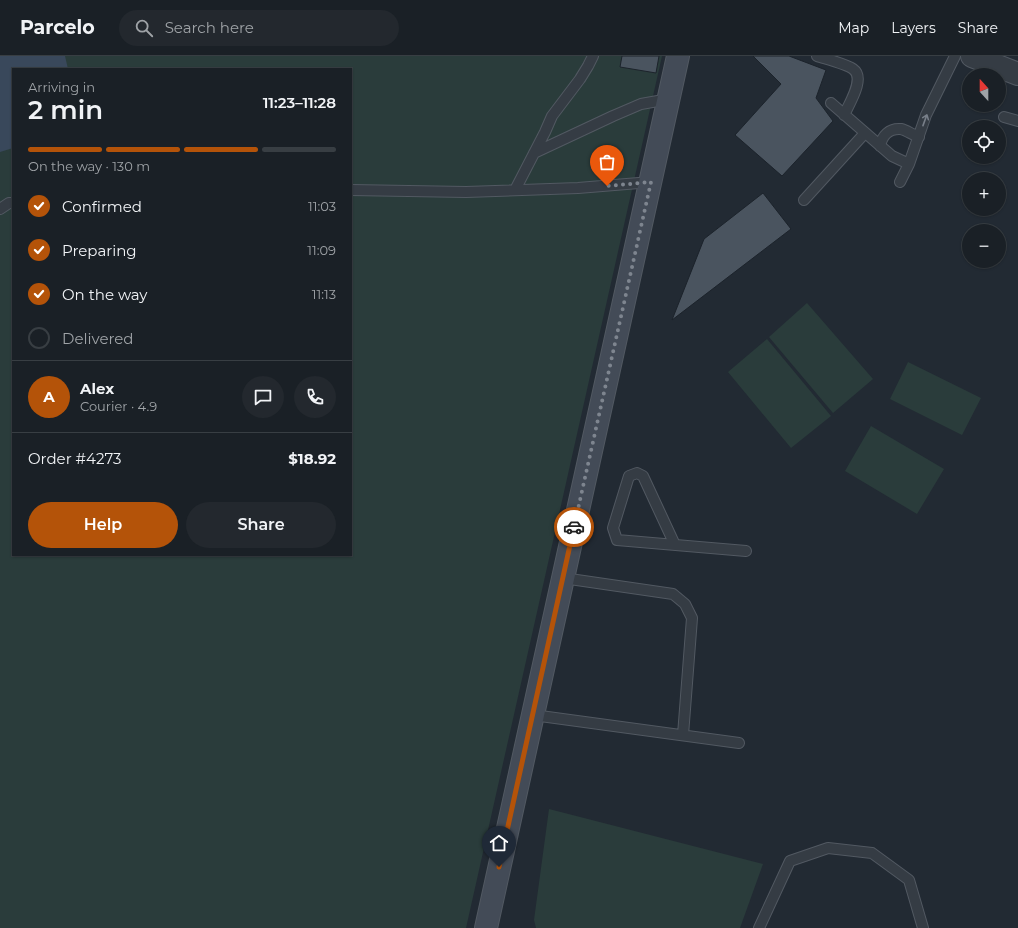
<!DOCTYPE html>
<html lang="en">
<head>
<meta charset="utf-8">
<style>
  :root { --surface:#1a2026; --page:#23282e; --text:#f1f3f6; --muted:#9fa3a7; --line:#383e43; --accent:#b45309 }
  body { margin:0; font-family:Montserrat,sans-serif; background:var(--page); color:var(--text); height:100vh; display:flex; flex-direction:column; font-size:15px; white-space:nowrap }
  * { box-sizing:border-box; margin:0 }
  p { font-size:13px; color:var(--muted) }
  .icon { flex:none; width:22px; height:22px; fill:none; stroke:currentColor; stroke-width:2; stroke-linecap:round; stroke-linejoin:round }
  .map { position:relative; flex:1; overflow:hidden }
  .details { position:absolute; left:12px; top:12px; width:340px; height:488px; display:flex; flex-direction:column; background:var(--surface); border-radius:0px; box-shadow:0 1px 3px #0004,0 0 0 1px var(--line) }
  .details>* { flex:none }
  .needle { width:26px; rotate:339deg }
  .fabs { position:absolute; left:962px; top:12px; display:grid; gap:8px }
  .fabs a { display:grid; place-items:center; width:44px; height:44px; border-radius:50%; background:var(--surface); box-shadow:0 1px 3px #0004,0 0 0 1px var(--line); font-size:20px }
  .pin { position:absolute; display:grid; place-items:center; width:34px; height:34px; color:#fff; margin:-41px -17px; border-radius:50% 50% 50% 0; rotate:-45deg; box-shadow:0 0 4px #0007 }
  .pin .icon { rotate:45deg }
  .courier { position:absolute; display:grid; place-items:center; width:40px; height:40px; margin:-20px; border:3px solid #b45309; border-radius:50%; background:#fff; color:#222; box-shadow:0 1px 5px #0007 }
  .head em { font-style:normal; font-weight:600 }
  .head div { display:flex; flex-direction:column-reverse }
  .head { display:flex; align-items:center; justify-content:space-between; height:68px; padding:0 16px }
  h1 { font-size:26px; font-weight:600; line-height:30px }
  .bar { display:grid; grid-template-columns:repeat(4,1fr); gap:6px 4px; align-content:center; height:48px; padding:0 16px }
  .bar i { height:5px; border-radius:3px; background:var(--line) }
  .bar .active { background:var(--accent) }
  .bar p { grid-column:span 4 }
  .line { display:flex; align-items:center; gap:10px; padding:0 16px; border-top:1px solid var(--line) }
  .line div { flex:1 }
  .round { display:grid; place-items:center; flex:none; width:42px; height:42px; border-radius:21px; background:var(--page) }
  ol { padding:0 16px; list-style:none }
  li { display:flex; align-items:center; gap:12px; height:44px }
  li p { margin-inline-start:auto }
  li .icon { padding:4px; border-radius:50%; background:var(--accent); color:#fff; stroke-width:4 }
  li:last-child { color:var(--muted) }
  li i { width:22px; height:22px; border:2px solid var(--line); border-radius:50% }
  .action { display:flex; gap:8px; margin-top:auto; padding:8px 16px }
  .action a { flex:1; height:46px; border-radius:24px; background:var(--accent); color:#fff; font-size:16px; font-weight:600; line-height:46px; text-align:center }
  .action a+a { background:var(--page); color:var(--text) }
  header { display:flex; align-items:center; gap:24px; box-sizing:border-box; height:56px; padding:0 20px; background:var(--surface); border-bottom:1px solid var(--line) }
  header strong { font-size:19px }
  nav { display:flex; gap:22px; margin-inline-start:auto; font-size:14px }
  .search { width:280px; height:36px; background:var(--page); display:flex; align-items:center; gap:10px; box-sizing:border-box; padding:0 14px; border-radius:22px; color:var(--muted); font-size:15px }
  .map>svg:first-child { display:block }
  .green { fill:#2a3c3b; fill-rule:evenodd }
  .water { fill:#39485b }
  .building { fill:#4a545f; stroke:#1c232b }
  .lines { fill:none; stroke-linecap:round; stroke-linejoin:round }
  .service-casing { stroke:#525962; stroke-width:12 }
  .tertiary-casing { stroke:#525962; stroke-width:24 }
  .secondary-casing { stroke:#525962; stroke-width:24 }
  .service { stroke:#353c44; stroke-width:10 }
  .tertiary { stroke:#353c44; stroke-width:22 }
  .secondary { stroke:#434b57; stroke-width:22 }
  .oneway { stroke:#787f89 }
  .done { stroke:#7e858f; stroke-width:4; stroke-dasharray:0 7.2 }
  .route { stroke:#b45309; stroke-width:5 }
</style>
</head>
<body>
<header>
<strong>Parcelo</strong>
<div class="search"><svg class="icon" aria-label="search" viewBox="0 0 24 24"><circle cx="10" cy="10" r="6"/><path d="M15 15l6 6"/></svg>Search here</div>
<nav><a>Map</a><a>Layers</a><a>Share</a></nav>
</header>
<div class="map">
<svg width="1018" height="872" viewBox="0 0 1018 872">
  <rect width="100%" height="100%" fill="#222a33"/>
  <path class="green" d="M 0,0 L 662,0 L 466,872 L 0,872 ZM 13,13 L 351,13 L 351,499 L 13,499 Z
    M 807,247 L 873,323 L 833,357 L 769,281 Z
    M 767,283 L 831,360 L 791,392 L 728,316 Z
    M 908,306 L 981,342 L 962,379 L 890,343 Z
    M 871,370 L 944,413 L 917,458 L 845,415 Z
    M 549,753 L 763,808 L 740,872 L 536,872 L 534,864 Z"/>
  <path class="water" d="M 0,0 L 65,0 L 68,13 L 13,13 L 13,92 L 0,96 Z"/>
  <path class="building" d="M 622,0 L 659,0 L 656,17 L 620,11 Z
    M 753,0 L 789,0 L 826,14 L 816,42 L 833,65 L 782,120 L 735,79 L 781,28 Z
    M 763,137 L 791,173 L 672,264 L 704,183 Z"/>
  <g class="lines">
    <g class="service-casing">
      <path id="service" d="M 817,0 C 826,3 846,8 853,13 C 866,22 849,48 844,59
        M 831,47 L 892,100 L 909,108
        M 1004,61 L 1018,65
        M 880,90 C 882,80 889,72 901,73 C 906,74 913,79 919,81
        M 534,97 L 613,60 L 641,48 L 669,43
        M 900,126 L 909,108 L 926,59 L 955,0
        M 351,134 L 466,136 L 578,132 L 651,126
        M 515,134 L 545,76 L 552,60 L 580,23 L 588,10 L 593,0
        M 804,144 L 865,77
        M 0,153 L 9,147 L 13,147
        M 675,489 L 643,420 L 637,417 L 629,420 L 613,472 L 617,484 L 746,495
        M 563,522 L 673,538 L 685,548 L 692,562 L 683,679
        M 533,659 L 739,687
        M 759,872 L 790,805 L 828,792 L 872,797 L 909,824 L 923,872"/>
    </g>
    <g class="tertiary-casing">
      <path id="tertiary" d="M 972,0 L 1018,18"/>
    </g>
    <g class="secondary-casing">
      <path id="secondary" d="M 486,872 L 678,0"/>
    </g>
    <use href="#service" class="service"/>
    <use href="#tertiary" class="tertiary"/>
    <use href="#secondary" class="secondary"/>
  </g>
  <defs><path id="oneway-shaft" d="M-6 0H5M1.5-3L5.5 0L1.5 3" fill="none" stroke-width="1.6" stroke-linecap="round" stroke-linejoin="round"/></defs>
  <use class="oneway" href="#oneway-shaft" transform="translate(925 64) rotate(-70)"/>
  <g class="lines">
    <path class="done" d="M 574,471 L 651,126 L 607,130"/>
    <path class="route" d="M 499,811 L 574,471"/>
  </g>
</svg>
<div class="fabs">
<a><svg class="needle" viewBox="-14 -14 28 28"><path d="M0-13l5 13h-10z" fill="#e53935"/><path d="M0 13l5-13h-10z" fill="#9fa3a7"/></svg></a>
<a><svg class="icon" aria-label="locate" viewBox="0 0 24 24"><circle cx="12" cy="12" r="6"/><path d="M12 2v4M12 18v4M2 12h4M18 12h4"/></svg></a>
<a>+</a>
<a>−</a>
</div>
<div class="pin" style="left:607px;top:130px;background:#ea580c"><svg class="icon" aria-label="bag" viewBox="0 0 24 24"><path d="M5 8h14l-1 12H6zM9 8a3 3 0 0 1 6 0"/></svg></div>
<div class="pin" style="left:499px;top:811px;background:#1f2937"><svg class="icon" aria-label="home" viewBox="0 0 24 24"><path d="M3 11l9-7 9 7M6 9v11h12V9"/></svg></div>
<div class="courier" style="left:574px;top:471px"><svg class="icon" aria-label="car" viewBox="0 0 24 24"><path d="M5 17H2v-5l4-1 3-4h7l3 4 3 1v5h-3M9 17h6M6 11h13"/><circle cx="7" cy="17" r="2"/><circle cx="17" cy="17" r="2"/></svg></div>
<section class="details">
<div class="head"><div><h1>2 min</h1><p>Arriving in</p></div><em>11:23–11:28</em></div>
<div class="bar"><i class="active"></i><i class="active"></i><i class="active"></i><i></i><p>On the way · 130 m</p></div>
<ol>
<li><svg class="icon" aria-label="check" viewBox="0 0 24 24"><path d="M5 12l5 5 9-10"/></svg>Confirmed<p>11:03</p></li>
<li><svg class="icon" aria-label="check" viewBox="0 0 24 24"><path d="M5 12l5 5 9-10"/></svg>Preparing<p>11:09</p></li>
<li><svg class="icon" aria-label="check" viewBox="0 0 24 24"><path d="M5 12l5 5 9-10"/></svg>On the way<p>11:13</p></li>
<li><i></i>Delivered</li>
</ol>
<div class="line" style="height:72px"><b class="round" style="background:var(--accent);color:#fff">A</b><div><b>Alex</b><p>Courier · 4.9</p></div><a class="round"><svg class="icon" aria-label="chat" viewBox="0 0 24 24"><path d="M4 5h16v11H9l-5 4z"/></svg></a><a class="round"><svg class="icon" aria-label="phone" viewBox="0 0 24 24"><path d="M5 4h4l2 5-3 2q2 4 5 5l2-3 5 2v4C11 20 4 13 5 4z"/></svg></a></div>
<div class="line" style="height:52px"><div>Order #4273</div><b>$18.92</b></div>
<div class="action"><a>Help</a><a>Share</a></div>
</section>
</div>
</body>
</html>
